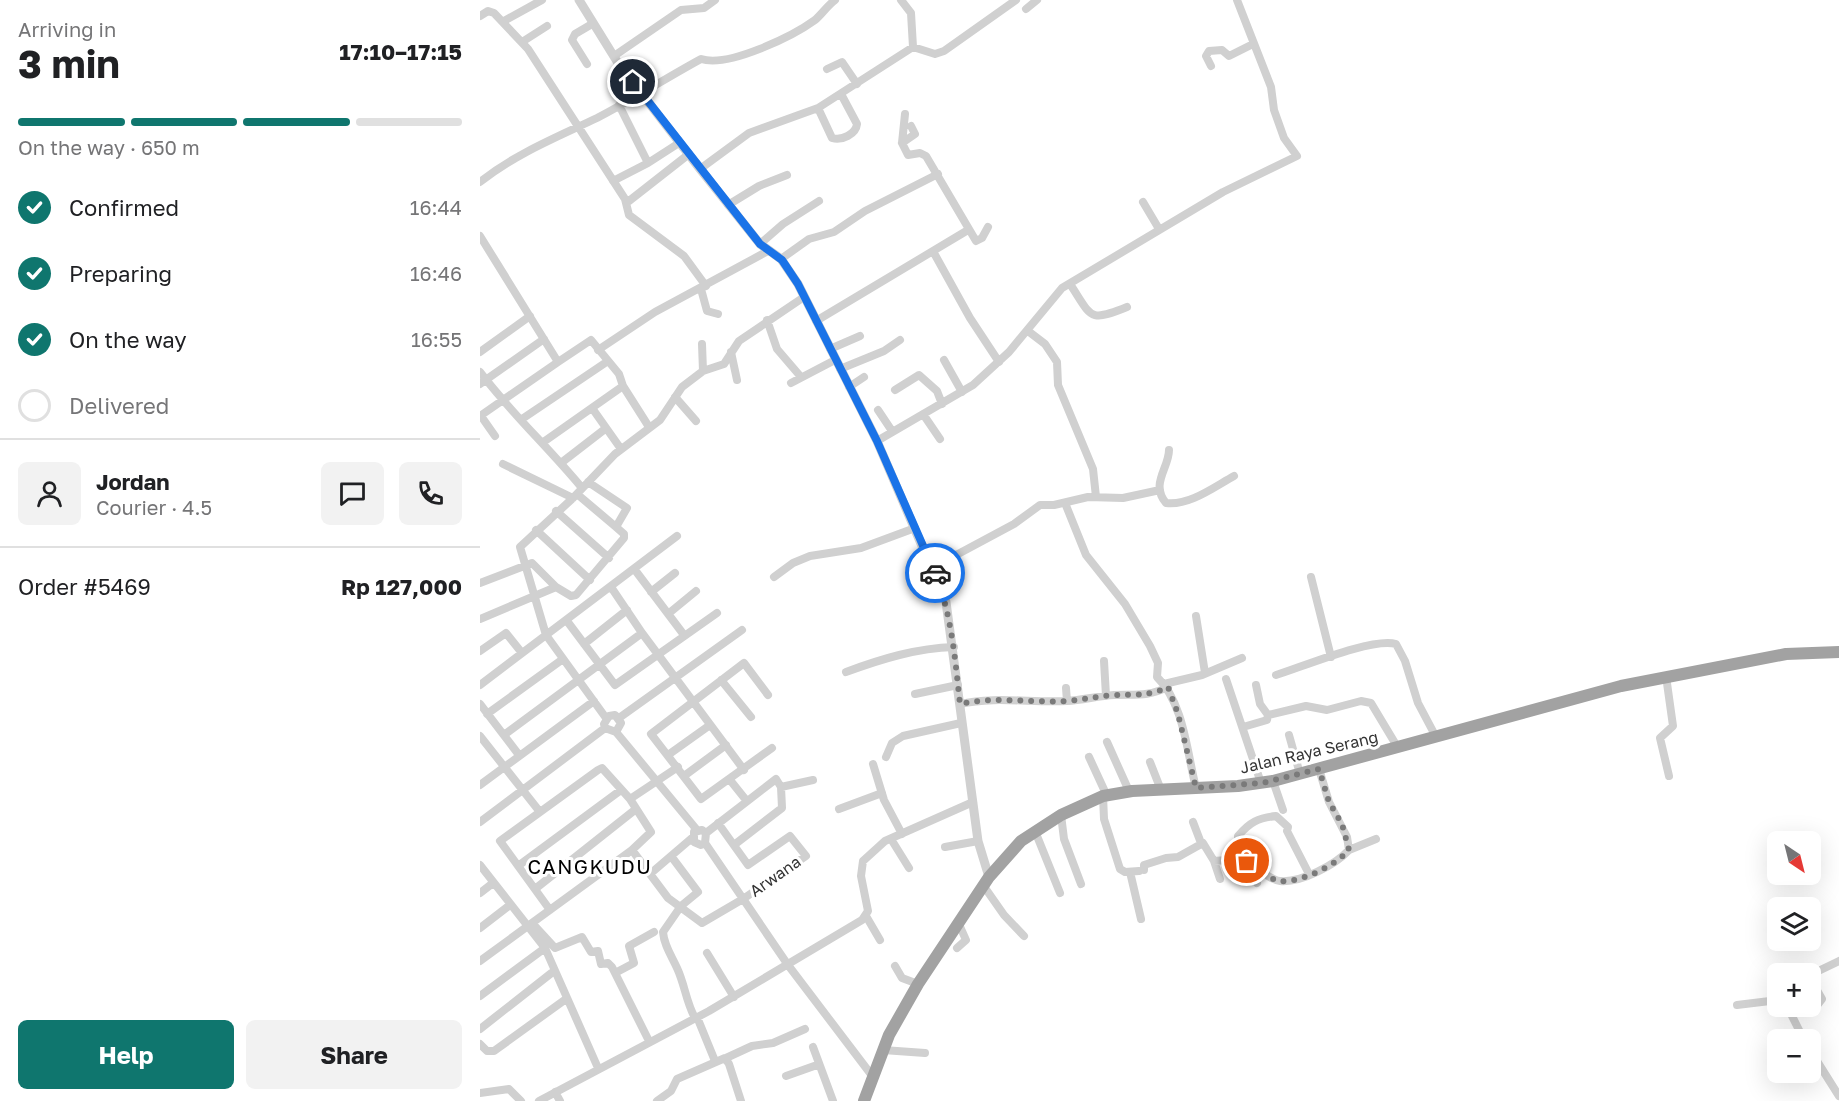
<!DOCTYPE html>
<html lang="en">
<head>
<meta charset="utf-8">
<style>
  :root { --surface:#fff; --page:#f2f2f2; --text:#202124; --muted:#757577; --line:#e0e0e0; --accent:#0f766e }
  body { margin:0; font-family:"Golos Text",sans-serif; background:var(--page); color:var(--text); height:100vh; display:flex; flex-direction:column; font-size:22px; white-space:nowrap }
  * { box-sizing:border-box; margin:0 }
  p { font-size:20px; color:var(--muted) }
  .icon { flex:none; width:33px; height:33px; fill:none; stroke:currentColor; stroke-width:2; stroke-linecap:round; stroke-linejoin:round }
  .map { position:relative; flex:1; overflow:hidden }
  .panel { display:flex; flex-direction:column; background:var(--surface); width:480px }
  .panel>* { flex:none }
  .needle { width:39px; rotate:145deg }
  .controls { position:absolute; left:1287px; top:831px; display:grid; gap:12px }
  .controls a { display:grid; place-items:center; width:54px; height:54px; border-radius:9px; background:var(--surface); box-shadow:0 6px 24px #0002; font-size:30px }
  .pin { position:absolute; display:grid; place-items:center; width:51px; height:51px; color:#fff; margin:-26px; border:3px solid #fff; border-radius:50%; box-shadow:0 2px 6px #0007 }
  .courier { position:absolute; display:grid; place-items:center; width:60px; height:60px; margin:-30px; border:4px solid #1a73e8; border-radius:50%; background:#fff; color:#222; box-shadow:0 2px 8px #0007 }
  .head em { font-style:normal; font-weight:700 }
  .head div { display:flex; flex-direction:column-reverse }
  .head { display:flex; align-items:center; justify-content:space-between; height:102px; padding:0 18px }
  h1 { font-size:39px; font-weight:700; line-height:45px }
  .bar { display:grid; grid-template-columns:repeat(4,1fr); gap:9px 6px; align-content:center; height:72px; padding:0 18px }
  .bar i { height:8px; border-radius:4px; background:var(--line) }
  .bar .current { background:var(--accent) }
  .bar p { grid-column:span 4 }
  .line { display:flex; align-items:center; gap:15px; padding:0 18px; border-top:2px solid var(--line) }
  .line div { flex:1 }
  .round { display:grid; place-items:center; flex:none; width:63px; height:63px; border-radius:9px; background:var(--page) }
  ol { padding:0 18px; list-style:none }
  li { display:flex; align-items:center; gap:18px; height:66px }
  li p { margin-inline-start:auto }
  li .icon { padding:6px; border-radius:50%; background:var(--accent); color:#fff; stroke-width:4 }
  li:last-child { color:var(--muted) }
  li i { width:33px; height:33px; border:3px solid var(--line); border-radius:50% }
  .action { display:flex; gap:12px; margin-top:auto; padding:12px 18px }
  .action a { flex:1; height:69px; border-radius:9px; background:var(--accent); color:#fff; font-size:24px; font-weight:700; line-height:69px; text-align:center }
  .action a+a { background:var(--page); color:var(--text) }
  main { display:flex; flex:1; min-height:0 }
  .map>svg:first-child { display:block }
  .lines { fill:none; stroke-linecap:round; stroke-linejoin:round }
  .minor { stroke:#d0d0d0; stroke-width:8 }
  .tertiary { stroke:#d0d0d0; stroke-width:9 }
  .trunk { stroke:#a2a2a2; stroke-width:12 }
  .done { stroke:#7a7a7a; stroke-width:6; stroke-dasharray:0 10.8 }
  .route { stroke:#1a73e8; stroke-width:8 }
  .labels { text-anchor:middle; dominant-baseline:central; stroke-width:6; stroke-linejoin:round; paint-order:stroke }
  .street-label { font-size:16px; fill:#333; stroke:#fff }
  .quarter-label { font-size:20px; letter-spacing:1.5px; fill:#000; stroke:#fff }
</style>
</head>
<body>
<main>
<section class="panel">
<div class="head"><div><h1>3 min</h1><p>Arriving in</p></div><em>17:10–17:15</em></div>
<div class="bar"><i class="current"></i><i class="current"></i><i class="current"></i><i></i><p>On the way · 650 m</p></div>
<ol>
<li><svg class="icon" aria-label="check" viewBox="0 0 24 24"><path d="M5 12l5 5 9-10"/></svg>Confirmed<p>16:44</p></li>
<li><svg class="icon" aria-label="check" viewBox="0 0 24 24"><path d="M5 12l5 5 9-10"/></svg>Preparing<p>16:46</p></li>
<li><svg class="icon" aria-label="check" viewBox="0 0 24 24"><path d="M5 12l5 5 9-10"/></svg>On the way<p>16:55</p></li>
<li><i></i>Delivered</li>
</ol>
<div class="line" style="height:108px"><a class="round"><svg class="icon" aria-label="person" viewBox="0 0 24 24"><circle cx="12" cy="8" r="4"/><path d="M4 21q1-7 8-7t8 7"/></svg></a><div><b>Jordan</b><p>Courier · 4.5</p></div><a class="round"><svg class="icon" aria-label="chat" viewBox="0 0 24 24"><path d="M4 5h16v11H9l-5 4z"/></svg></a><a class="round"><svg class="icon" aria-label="phone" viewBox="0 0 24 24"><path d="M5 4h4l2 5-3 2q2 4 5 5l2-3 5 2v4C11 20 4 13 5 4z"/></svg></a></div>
<div class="line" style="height:78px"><div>Order #5469</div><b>Rp 127,000</b></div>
<div class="action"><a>Help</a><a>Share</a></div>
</section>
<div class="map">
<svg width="1359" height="1101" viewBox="0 0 1359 1101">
  <rect width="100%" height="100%" fill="#fff"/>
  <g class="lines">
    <path class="minor" d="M 421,0 L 431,13 L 433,47
      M 546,9 L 557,0
      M 0,16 L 8,11 L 14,13 L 48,49 L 145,199 L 149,201 L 209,154
      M 24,21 L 62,0
      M 42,42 L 67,26
      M 134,56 L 201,10 L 224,8 L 235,0
      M 107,64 L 92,40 L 95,34 L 112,24
      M 731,66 L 726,56 L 729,51 L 742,50 L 749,56 L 773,44
      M 347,69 L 362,62 L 377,84
      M 139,105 L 168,163
      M 338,108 L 352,138 C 362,141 376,134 377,124 L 361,94
      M 425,114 L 422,143 L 428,155 L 440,153 L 446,156 L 496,241 L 502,238 L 508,227
      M 422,143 L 435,134 L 431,126
      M 220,169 L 269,133 L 338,108 L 433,47 L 455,54 L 464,51 L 536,0
      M 133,181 L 168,163 L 199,143
      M 0,182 C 35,154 77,137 117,118 C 152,100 186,78 221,59 C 248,68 313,36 335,20 C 342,14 347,6 355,0
      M 145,199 L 149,215 L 204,256 L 226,286
      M 663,202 L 679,229
      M 248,205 L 279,186 L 307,175
      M 0,236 L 78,362 L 0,416
      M 280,244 L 303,224 L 339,201
      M 454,253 L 490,318 L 519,362
      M 301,259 L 329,239 L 354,232 L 385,211 L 458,174
      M 590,284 C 612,317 608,323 647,307
      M 221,289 L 227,311 L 238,314
      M 287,320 L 297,349 L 321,377
      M 336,321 L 488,230
      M 548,331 L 565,344 L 577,362 L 578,385 L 613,469 L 616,497
      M 222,344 L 223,371
      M 350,349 L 380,336
      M 118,350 L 175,312 L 288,251
      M 0,352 L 50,316
      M 251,352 L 257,380
      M 464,360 L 482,392
      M 78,362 L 111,340 L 139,374 L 143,386 L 169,427
      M 360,369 L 404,351 L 420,340
      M 0,372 C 31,413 69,448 102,488
      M 311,383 L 355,360
      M 0,384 L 64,339
      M 369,387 L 384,377
      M 415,390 L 439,375 L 457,391 L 462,404
      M 195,397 L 216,421
      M 112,408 L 141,449
      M 398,410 L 412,431
      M 443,414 L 460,439
      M 1,416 L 15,436
      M 42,419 L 128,361
      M 397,441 L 493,385 L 529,352 L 582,288 L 743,192 L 817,156 L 804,138 L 794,110 L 791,87 L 757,0
      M 62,443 L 143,386
      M 689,450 C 689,468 670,484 686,503 C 709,506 734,487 754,476
      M 81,463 L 125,429
      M 23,464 L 93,498
      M 97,494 L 136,527
      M 585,503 L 606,555 L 645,604 L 670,646 L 678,663 L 677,677 C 704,703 707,753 716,788
      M 76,511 L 129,558
      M 56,530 L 110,580
      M 451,564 L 478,554 L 534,524 L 560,505 L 574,505 L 608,497 L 643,498 L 680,490
      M 155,570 L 204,635
      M 294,577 L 313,563 L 330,556 L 381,548 L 435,528
      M 831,577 L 851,657
      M 0,583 L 52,563 L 76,587
      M 131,587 L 162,633 L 264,770
      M 171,592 L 195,573
      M 188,614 L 216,591
      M 716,616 L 725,673
      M 0,619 L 76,587 L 91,596 L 96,595 L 144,538 L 144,534 L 136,527 L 147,508 L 108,482
      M 87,621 L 135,685 L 237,613
      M 104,644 L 147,610
      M 0,651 L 26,633 L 42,653
      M 624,661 L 626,696
      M 366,672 C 401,659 437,648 474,647
      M 796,675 C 822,667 893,637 916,644 L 925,661 L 938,703 L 956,737
      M 1186,676 L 1193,726 L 1180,738 L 1189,776
      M 746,679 L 781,783
      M 241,680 L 271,717
      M 684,684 L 722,675 L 762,658
      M 0,685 L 197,536
      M 776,685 L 780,704 L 788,715 L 826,706 L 847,710 L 881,701 L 891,703 L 918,748
      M 586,688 L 587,701
      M 435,694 L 478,685
      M 288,695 L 264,663 L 171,734 L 221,799 L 292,748
      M 0,704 L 39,755
      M 480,704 C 515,696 552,703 587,701 C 603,700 618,696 634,695 C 656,694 667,697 688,687
      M 7,714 L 83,659
      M 126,718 L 66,635 L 40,547 L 93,498 L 135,454 L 180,420 L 202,387 L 223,371 L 244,364 L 259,341 L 324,297
      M 139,718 L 262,630
      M 763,727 L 787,720 L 788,715
      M 136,732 L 141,723 L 135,715 L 129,716 L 124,724 L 125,728 L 136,732 L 217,830
      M 24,735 L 162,633
      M 809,735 L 820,774
      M 0,736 L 60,812
      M 627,742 L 649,791
      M 188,755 L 230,725
      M 406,757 L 412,743 L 423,736 L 481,723
      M 609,757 L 627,796
      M 670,762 L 681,790
      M 393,764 L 404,800 L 422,834
      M 204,776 L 246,745
      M 250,780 L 266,800
      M 793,781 L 803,810
      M 0,785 L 114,701
      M 301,787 L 333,780
      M 623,796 L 624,819 L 640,869 L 645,872 L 659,871
      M 150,799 L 198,767
      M 359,809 L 402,793
      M 581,815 L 584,839 L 601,884
      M 0,822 L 125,728
      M 713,822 L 721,843
      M 555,831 L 580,893
      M 226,833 L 296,779 L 301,787 L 302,808 L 254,845
      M 411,839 L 429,868
      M 225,843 L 221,845 L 214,842 L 214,832 L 222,830 L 226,833 L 225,843 L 308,965 L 393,1077
      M 465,847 L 498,841
      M 758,849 L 777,883
      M 869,850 L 896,839
      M 191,856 L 218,892 L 201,906 L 183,932 C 184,945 191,955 197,968 C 205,985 206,1002 215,1018
      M 734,861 L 740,879
      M 767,861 C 776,867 790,880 800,881 C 821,883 855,865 869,850 L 867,837 L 849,802 L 839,769
      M 0,865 L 65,948 L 118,1068
      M 38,866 L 141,790
      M 664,870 L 664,865 L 686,858 L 698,857 L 723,843 L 734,861 L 747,860 L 758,849 L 758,836 C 770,822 778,818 796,816 L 808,827 L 807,831 L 829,874
      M 650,872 L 661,919
      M 170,874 L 188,898 L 222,923 L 263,899 L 326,856 L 310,836 L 268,865 L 238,823
      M 503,885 L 524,915 L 544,936
      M 55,889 L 156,809
      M 0,893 L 13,883
      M 70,910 L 20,841 L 118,770 L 122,768 L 150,799 L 171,832 L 152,850
      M 386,916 L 400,940
      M 52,923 L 75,948 L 102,937 L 111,952 L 118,951 L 121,964 L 128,963 L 132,967 L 169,1041
      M 0,928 L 30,905
      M 477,948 L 486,940 L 478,922
      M 227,953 L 254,997
      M 0,961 L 152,850 L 170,874 L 212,838
      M 415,966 L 422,978 L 438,984
      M 135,973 L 154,963 L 149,946 L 174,932
      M 1330,975 L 1359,961
      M 1330,978 L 1342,999 L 1335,1008
      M 0,996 L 65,948
      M 1257,1005 L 1298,1000
      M 1307,1006 L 1324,1040
      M 217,1017 L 235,1061
      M 0,1029 L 74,971
      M 0,1044 L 7,1051 L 14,1051 L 86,999
      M 333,1047 L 353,1101
      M 403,1050 L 445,1053
      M 1330,1050 L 1359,1096
      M 246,1058 L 272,1046 L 293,1043 L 325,1029
      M 306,1076 L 337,1065
      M 75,1092 L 80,1101
      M 0,1093 L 29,1089 L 41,1101
      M 59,1101 L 229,1011 L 382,920 L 388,911 L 381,876 L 383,861 L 405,841 L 493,802
      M 177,1101 L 191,1091 L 197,1079 L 245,1058 L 249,1064 L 261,1101"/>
    <path class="tertiary" d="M 99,0 L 138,63 L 220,169 L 280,244 L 301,259 L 318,284 L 397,441 L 466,602 L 498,841 L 509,877"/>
    <path class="trunk" d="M 384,1101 L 409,1035 L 438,984 L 509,877 L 541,841 L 581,815 L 623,796 L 652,791 L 758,786 L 793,781 L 1141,686 L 1306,654 L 1359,652"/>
  </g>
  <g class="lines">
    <path class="done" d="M 455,573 C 472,616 475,659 480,704 C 515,696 552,703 587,701 C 603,700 618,696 634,695 C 656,694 667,697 688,687 L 698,714 L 716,788 L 782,783 L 839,769 L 849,802 L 862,824 L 869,850 C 856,865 821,883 800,881 C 790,880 776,867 767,861"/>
    <path class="route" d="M 153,82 L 280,244 L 302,260 L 318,284 L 397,441 L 455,573"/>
  </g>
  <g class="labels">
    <g class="street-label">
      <text transform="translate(829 752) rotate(-13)">Jalan Raya Serang</text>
      <text transform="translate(295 876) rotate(-35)">Arwana</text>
    </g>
    <g class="quarter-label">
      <text x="110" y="866">CANGKUDU</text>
    </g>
  </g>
</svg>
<div class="controls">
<a><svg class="needle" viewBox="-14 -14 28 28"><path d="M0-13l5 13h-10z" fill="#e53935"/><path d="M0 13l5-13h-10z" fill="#757577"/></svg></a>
<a><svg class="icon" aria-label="layers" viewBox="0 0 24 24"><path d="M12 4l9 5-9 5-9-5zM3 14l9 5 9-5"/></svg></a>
<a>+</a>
<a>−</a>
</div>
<div class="pin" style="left:767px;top:861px;background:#ea580c"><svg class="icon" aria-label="bag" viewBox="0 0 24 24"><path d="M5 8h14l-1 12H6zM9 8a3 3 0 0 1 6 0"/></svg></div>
<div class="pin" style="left:153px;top:82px;background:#1f2937"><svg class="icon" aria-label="home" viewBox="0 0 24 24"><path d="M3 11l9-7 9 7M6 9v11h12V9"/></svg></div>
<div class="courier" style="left:455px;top:573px"><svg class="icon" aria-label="car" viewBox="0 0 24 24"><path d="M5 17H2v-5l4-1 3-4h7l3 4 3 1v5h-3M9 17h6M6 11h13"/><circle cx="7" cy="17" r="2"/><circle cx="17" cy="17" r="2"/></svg></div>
</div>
</main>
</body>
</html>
